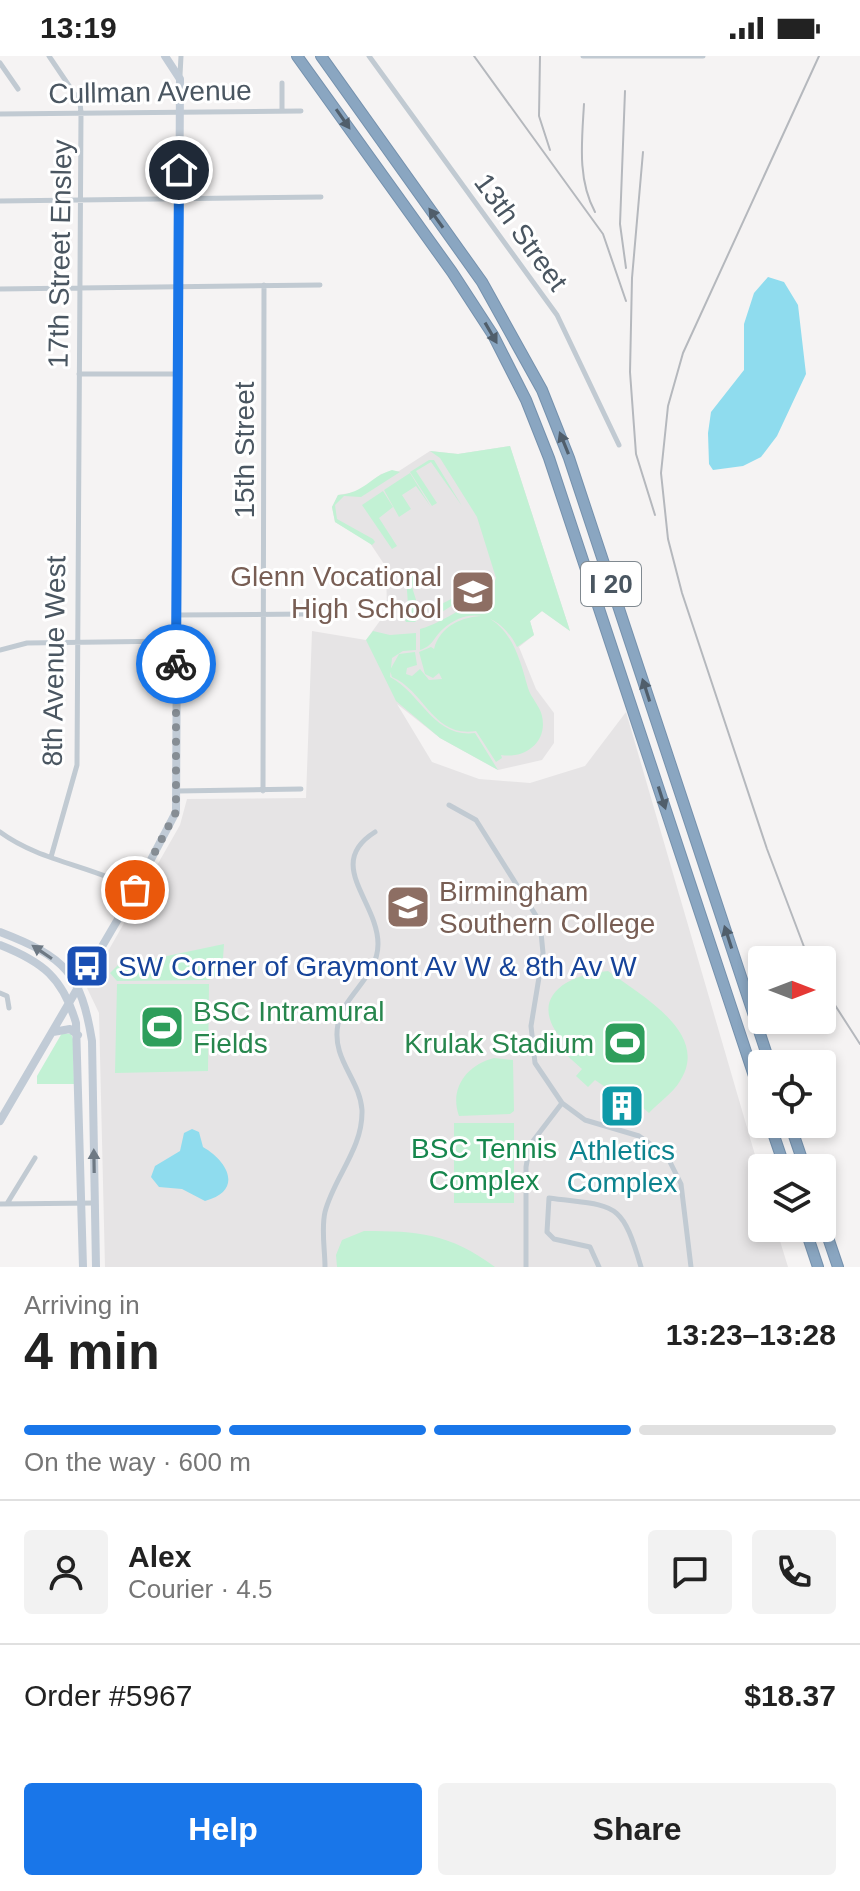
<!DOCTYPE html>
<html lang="en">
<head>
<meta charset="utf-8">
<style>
  :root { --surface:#fff; --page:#f2f2f2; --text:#222; --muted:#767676; --line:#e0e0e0; --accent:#1976e9 }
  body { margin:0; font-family:Arial,sans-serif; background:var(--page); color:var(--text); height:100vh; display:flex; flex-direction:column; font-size:30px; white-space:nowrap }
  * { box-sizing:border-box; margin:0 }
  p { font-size:26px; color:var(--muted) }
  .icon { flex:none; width:44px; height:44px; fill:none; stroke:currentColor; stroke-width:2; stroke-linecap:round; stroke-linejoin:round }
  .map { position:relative; height:1211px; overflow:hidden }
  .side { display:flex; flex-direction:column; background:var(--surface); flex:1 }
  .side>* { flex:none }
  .needle { width:52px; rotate:90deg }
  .fabs { position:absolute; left:748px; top:890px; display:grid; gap:16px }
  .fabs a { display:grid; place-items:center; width:88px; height:88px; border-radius:8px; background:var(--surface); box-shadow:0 4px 12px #0003; font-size:40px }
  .pin { position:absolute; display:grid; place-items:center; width:68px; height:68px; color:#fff; margin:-34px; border:4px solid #fff; border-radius:50%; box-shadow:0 2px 8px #0007 }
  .courier { position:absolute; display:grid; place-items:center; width:80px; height:80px; margin:-40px; border:6px solid #1976e9; border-radius:50%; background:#fff; color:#222; box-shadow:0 2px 10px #0007 }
  .overview em { font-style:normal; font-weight:800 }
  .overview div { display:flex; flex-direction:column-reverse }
  .overview { display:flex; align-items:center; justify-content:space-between; height:136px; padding:0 24px }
  h1 { font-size:52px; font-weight:800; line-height:60px }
  .bar { display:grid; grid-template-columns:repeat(4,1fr); gap:12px 8px; align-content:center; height:96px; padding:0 24px }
  .bar i { height:10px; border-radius:6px; background:var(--line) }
  .bar .active { background:var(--accent) }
  .bar p { grid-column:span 4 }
  .line { display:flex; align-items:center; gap:20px; padding:0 24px; border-top:2px solid var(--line) }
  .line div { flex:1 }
  .round { display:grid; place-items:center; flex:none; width:84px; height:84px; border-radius:8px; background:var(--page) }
  .primary-button { display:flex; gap:16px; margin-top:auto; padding:16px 24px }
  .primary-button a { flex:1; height:92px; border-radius:8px; background:var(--accent); color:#fff; font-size:32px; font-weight:800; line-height:92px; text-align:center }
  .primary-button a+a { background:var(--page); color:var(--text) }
  .status { display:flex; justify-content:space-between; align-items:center; height:56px; padding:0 40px; background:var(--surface); direction:ltr }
  .status svg { height:22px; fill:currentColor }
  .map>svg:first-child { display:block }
  .education { fill:#e6e4e5 }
  .green { fill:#c2f1d4 }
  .water { fill:#8fdcee }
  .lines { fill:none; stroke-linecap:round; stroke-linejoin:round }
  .highway-casing { stroke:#7591ad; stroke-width:12 }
  .street { stroke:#c1cad2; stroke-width:5 }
  .secondary { stroke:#c1cbd6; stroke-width:8 }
  .highway { stroke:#8aa6c1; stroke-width:10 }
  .rail { stroke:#b5b8bd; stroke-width:2 }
  .oneway { fill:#505e6b }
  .oneway2 { fill:#6e7984 }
  .done { stroke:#868d94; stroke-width:8; stroke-dasharray:0 14.4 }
  .route { stroke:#1976e9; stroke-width:10 }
  .labels { text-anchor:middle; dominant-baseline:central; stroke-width:6; stroke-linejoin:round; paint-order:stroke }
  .shield { fill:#fff; stroke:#808990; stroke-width:2 }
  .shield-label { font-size:26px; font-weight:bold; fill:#4a5661 }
  .street-label { font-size:28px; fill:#4a5661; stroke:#fff }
  .education-label { font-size:28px; fill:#785e54; stroke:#fff; text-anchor:end }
  .transit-label { font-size:28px; fill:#164399; stroke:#fff; text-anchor:start }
  .leisure-label { font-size:28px; fill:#27864d; stroke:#fff; text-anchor:start }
  .park-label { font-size:28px; fill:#16864d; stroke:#fff }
  .culture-label { font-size:28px; fill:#0d838f; stroke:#fff }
</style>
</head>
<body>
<div class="status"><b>13:19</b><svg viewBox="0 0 49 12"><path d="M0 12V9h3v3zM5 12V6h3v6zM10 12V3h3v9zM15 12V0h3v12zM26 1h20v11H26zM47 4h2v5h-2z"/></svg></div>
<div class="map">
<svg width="860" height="1211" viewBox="0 0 860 1211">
  <rect width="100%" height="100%" fill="#f5f3f3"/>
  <path class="education" d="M 510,390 L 570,575 L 542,555 L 530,565 L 534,579 L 519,591 L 536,633 L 554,657 L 554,687 L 542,704 L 498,714 L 440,682 L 397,648 L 432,706 L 479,723 L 530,727 L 585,710 L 626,656 L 762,1123 L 762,1172 L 776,1172 L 788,1211 L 105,1211 L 99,957 L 87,932 L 180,769 L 187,743 L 306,742 L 312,575 L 366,584 L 387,555 L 386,511 L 370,487 L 335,466 L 332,451 L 338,439 L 361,435 L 381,418 L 399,415 L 430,395 L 458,398 Z"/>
  <path class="green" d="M 510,390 L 570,575 L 542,555 L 530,565 L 534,579 L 517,591 C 502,560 471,548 443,573 C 434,581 433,590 420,594 L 420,573 C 438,569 492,538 496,522 L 477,461 L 440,402 L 430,395 L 458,398 Z
    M 429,404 L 434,404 L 462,450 L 431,406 L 416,415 L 437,447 L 432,450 L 410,416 Z
    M 392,414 L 400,416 L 361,441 L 344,440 L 335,449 L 337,463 L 373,483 L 375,486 L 372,489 L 335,466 L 332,451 L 338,439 C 365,437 369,421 392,414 Z
    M 410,417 L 431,451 L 416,430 L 402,439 L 411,453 L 399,461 L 384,434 Z
    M 383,435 L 393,451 L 379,462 L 397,490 L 392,493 L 362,449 Z
    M 420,515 L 412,531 L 421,560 L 415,566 L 406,566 L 401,555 L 408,549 L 406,520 Z
    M 482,516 L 488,518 L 487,527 L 431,563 L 428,550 L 432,548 L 433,553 C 449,543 476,533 482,516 Z
    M 485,560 C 513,574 520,604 528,632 C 531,642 540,650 542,660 C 548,686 525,703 501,699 L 502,702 L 496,706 L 476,675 C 433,682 425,635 392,621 L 390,614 L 399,598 L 415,596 L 417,609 L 407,612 L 406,618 L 412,620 L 420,613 L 429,624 L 442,623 L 439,617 L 433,622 L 425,618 L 419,596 L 431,591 L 434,593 C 440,570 462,560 485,560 Z
    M 373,575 L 390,579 L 416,577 L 416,594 L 403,595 L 392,602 L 390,621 C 422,638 433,682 475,677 L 498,714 L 440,682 L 396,645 L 366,584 Z
    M 224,888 L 222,916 L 209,924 L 117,925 L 110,917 L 124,903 L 148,904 Z
    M 608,915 C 640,939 711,977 680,1025 C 673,1037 658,1047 649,1057 L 617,1029 L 611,1035 L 595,1024 L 588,1031 L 576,1020 L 582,1013 L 562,995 L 567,989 C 525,946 561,919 608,915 Z
    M 117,928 L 209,928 L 208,1015 L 115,1017 Z
    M 62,977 L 71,978 L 73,983 L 74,1028 L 37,1028 L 37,1020 Z
    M 494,1002 L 513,1004 L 514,1055 L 510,1058 L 459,1060 C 449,1032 467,1009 494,1002 Z
    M 454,1067 L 514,1067 L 514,1147 L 454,1147 Z
    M 364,1175 C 418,1175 449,1177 495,1211 L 337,1211 L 336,1199 L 342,1184 Z"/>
  <path class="water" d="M 768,221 L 784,226 L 798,249 L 806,318 L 777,380 L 761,401 L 743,410 L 713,414 L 709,408 L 708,377 L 711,356 L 744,314 L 744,268 L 754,237 Z
    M 192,1073 L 199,1076 L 203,1091 C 229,1106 243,1135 205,1145 L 182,1133 L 159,1131 L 151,1121 L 155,1110 L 180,1095 L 184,1077 Z"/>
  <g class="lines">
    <g class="highway-casing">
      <path id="highway" d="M 297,0 L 452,216 L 493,279 L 526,344 L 549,402 L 762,1044
        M 321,0 L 482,226 L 542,334 L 569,402 L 770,1008
        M 770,1068 L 785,1112
        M 790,1068 L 805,1112
        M 822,1164 L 838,1211
        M 805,1172 L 818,1211"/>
    </g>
    <path class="street" d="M 49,0 L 80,46 L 81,57 L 77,709 L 51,801
      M 369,0 L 557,259 L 619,389
      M 583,0 L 703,0
      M 0,7 L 18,33
      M 180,19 L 181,0
      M 282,27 L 282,54
      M 0,58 L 301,55
      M 0,145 L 321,141
      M 0,233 L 320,229
      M 79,318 L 177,318
      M 177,559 L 306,558
      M 0,594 L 27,587 L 176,585
      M 178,735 L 301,733
      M 263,735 L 264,229
      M 449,749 L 476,764 L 540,866 L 543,897 L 531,970 L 535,1007 L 562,1047 L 585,1064 L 639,1080 L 667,1100 L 681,1128 L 691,1211
      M 0,776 C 39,805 92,810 135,833
      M 0,937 L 7,940 L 9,952
      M 8,1146 L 35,1102
      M 0,1148 L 95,1147
      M 325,1211 C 325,1194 321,1173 325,1156 C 334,1121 363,1093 362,1054 C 360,1023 331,1003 338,968 C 344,938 378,921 378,888 C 378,845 324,808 375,776
      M 526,1211 L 526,1111 L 530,1089 L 562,1047
      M 599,1211 L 590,1191 L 554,1183 L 547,1176 L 549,1142 C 616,1151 621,1143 641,1211"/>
    <path class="secondary" d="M 0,876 C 65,901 81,917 92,985 L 96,1211
      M 0,889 C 43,906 63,922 76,967 L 83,1211
      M 53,976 L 70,973 L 78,979
      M 0,1065 L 135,834 L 176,756 L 180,23 L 165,0"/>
    <use href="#highway" class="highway"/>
    <path class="rail" d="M 474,0 L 603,178 L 626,245
      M 540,0 L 539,60 L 550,94
      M 625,35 L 620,168 L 626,212
      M 584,48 C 582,84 577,123 595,156
      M 643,96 L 632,222 L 630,316 L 636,398 L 655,459
      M 809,904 L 767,793 L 682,537 L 668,483 L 661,417 L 668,350 L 683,297 L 819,0
      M 822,929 L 860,988"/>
  </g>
  <defs><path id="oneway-solid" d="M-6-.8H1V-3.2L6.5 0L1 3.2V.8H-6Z" transform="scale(2)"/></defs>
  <g class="oneway">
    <use href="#oneway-solid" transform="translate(343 63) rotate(55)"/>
    <use href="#oneway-solid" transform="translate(436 162) rotate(-126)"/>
    <use href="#oneway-solid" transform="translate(491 277) rotate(60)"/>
    <use href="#oneway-solid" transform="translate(564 387) rotate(-112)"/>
    <use href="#oneway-solid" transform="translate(646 634) rotate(-108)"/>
    <use href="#oneway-solid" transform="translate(662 742) rotate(72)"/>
    <use href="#oneway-solid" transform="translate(728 881) rotate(-108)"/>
  </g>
  <g class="oneway2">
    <use href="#oneway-solid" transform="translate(42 896) rotate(-146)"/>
    <use href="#oneway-solid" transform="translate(94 1105) rotate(-91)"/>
  </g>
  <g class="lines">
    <path class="done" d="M 135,834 L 176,756 L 176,608"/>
    <path class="route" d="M 176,608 L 179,114"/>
  </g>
  <defs>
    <g id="school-square" transform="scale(2.3)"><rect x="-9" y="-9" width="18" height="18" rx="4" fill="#8d6e63" stroke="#fff"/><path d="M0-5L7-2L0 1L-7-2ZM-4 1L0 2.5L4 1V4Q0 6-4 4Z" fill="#fff"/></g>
    <g id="university-square" transform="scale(2.3)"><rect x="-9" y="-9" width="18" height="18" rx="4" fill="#8d6e63" stroke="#fff"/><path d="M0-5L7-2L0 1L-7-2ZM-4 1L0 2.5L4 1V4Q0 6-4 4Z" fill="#fff"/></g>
    <g id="bus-square" transform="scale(2.3)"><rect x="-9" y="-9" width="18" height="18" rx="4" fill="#1a4fb4" stroke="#fff"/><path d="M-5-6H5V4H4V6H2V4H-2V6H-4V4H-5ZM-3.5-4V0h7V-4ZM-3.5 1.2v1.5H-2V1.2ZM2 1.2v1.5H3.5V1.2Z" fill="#fff"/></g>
    <g id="stadium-square" transform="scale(2.3)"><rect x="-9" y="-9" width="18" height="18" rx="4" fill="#2e9e5b" stroke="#fff"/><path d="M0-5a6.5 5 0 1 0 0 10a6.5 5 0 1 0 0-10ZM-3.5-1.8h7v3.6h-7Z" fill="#fff"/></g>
    <g id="building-square" transform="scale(2.3)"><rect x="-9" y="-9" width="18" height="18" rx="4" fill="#0f9aa8" stroke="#fff"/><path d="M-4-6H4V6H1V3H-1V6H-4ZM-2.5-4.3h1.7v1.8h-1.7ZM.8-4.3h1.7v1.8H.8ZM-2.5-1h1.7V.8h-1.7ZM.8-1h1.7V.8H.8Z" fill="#fff"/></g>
  </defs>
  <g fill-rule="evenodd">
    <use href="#school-square" x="473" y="536"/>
    <use href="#university-square" x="408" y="851"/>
    <use href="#bus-square" x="87" y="910"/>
    <use href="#stadium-square" x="162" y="971"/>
    <use href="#stadium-square" x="625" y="987"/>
    <use href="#building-square" x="622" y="1050"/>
  </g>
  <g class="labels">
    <rect class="shield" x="581" y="506" width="60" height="44" rx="6"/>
    <g class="shield-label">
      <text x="611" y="528">I 20</text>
    </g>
    <g class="street-label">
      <text transform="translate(150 36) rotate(-1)">Cullman Avenue</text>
      <text transform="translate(521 176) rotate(54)">13th Street</text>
      <text transform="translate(60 198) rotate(-89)">17th Street Ensley</text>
      <text transform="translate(244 394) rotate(-90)">15th Street</text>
      <text transform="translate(54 605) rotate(-89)">8th Avenue West</text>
    </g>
    <g class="education-label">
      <text x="442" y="520">Glenn Vocational<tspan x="442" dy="32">High School</tspan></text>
      <text x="439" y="835" text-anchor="start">Birmingham<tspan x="439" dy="32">Southern College</tspan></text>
    </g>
    <g class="transit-label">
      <text x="118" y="910">SW Corner of Graymont Av W &amp; 8th Av W</text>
    </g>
    <g class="leisure-label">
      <text x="193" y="955">BSC Intramural<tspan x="193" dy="32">Fields</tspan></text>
      <text x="594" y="987" text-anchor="end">Krulak Stadium</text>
    </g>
    <g class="park-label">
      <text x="484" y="1092">BSC Tennis<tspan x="484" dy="32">Complex</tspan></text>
    </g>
    <g class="culture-label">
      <text x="622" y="1094">Athletics<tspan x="622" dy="32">Complex</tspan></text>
    </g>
  </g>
</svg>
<div class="fabs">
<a><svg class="needle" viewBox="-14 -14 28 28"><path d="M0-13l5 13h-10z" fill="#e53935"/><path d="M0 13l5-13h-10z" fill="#767676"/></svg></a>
<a><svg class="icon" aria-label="locate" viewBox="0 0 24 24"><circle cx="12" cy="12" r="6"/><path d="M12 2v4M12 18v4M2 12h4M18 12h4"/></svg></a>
<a><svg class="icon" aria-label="layers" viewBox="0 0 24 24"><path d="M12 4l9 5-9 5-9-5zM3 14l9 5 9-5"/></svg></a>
</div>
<div class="pin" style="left:135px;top:834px;background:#ea580c"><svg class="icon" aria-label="bag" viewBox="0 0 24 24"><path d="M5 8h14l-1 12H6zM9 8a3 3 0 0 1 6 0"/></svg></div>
<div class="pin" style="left:179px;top:114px;background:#1f2937"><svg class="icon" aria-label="home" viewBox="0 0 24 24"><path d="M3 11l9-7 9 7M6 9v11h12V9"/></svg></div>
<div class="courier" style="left:176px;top:608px"><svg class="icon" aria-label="bike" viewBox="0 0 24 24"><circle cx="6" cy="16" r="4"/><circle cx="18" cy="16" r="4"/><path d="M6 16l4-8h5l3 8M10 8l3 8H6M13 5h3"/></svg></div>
</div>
<section class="side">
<div class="overview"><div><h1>4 min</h1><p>Arriving in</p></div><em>13:23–13:28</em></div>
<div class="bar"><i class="active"></i><i class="active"></i><i class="active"></i><i></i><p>On the way · 600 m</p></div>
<div class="line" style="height:144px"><a class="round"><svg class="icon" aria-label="person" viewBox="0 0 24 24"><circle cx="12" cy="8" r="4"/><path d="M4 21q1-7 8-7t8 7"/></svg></a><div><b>Alex</b><p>Courier · 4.5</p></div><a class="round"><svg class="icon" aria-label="chat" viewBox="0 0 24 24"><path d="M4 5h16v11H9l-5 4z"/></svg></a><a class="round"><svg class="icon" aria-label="phone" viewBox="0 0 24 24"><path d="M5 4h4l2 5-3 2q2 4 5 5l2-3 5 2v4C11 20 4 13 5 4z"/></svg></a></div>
<div class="line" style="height:104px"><div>Order #5967</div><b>$18.37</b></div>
<div class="primary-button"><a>Help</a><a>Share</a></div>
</section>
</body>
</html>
